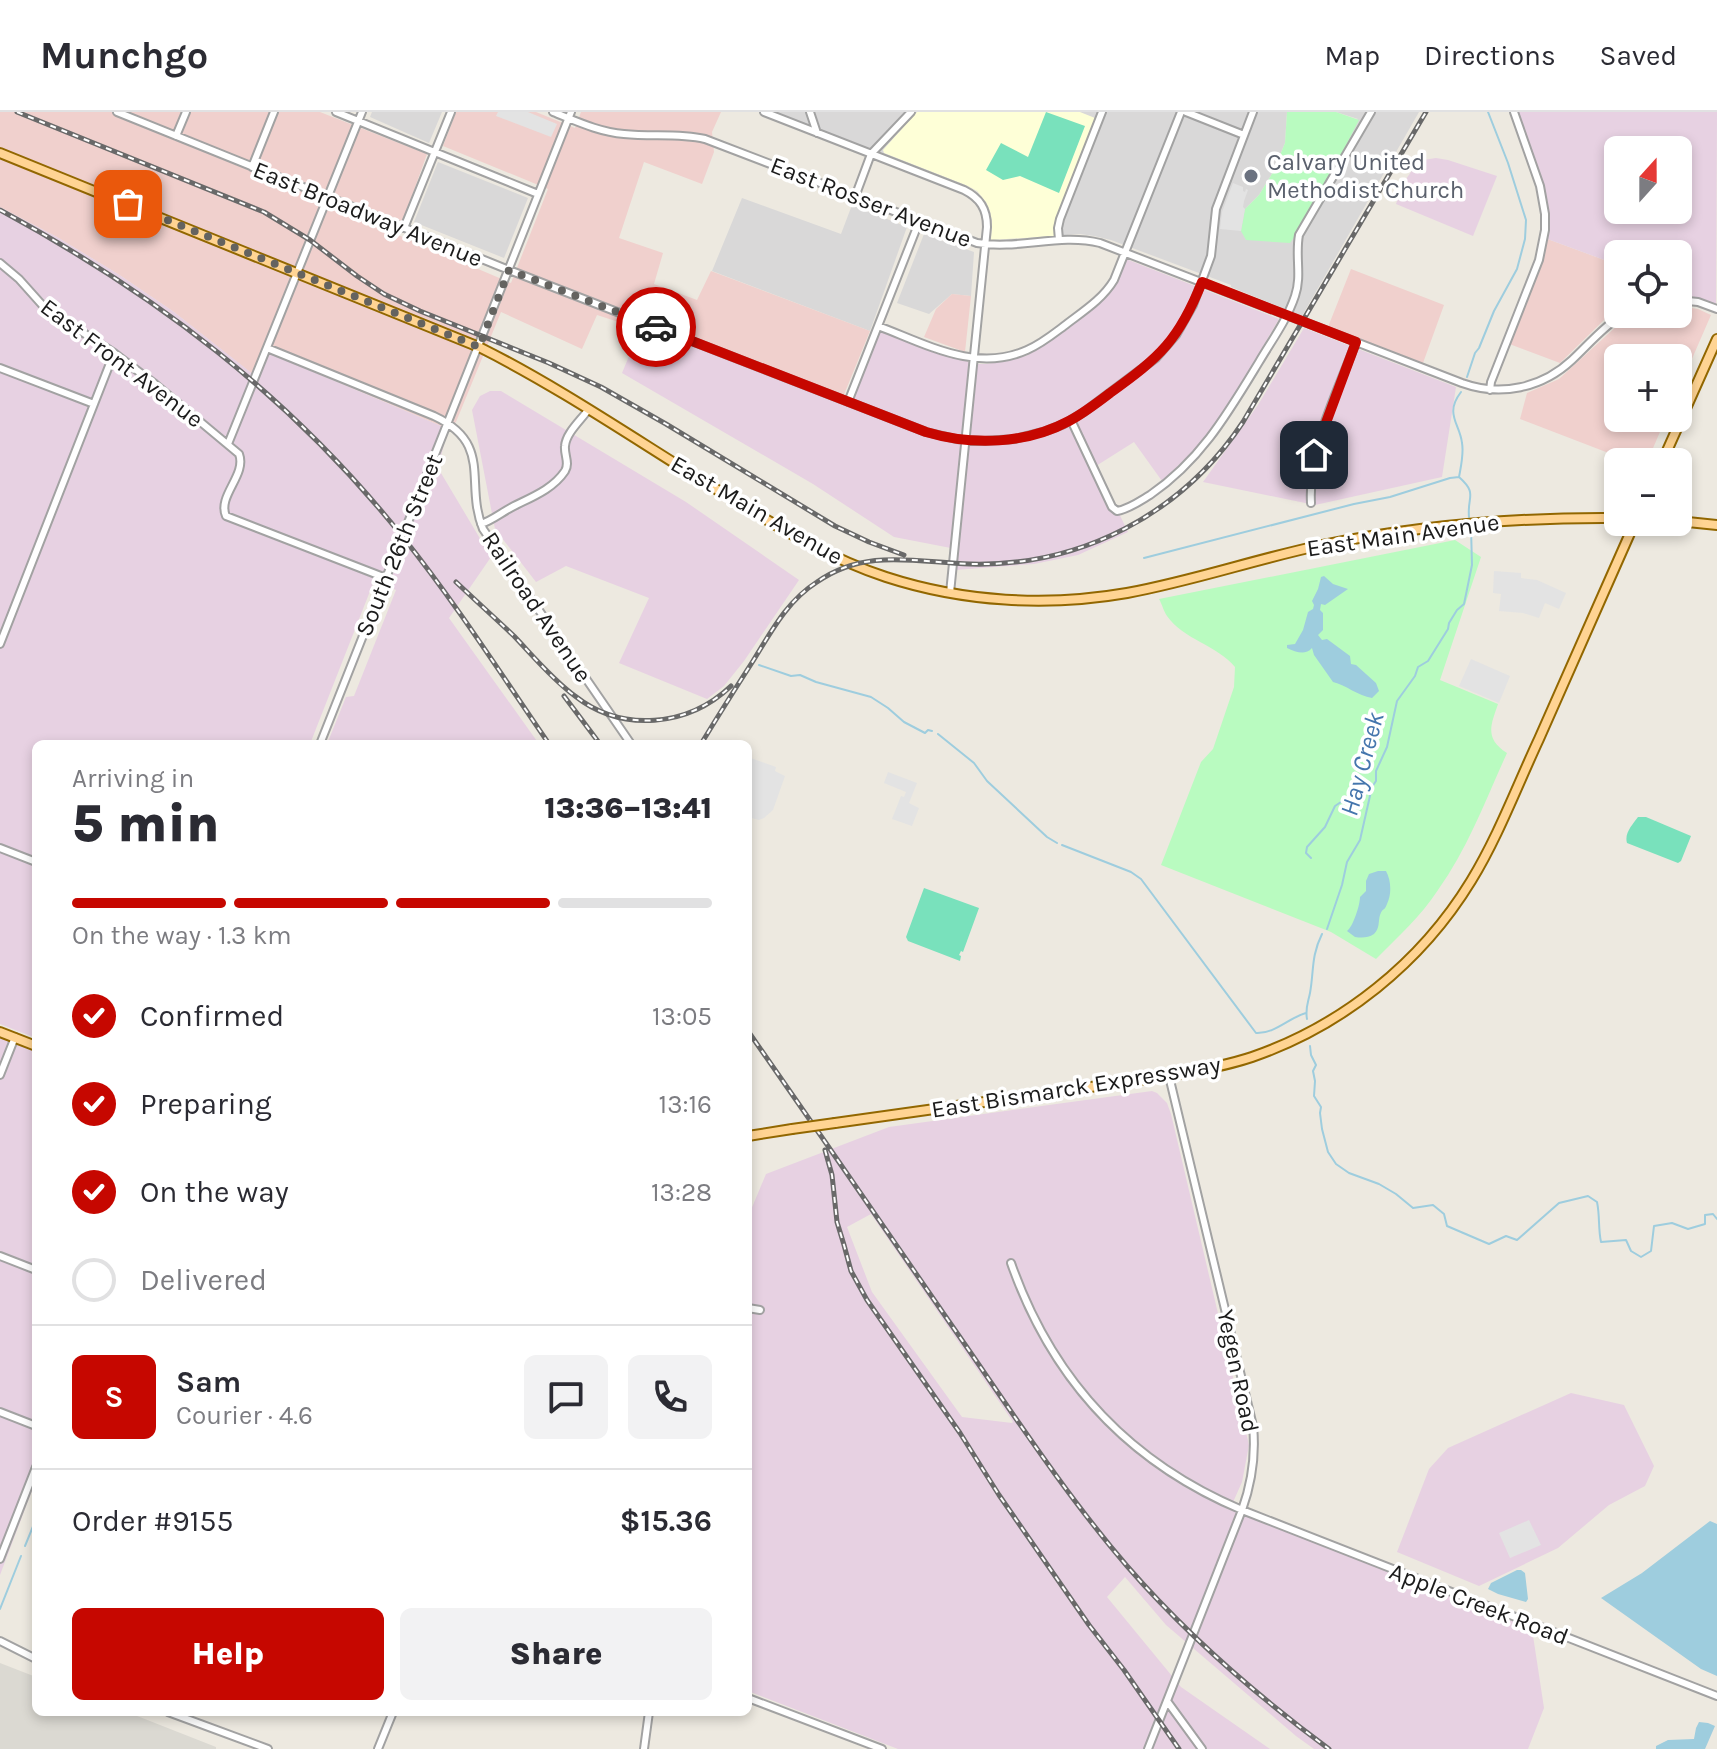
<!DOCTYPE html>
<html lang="en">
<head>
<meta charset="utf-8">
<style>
  :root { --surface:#fff; --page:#f2f2f3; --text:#2b2b33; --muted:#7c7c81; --line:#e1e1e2; --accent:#c60700 }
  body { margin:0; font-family:Karla,sans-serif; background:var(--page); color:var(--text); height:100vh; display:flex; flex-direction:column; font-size:30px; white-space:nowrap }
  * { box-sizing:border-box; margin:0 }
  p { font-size:26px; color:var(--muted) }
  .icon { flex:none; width:44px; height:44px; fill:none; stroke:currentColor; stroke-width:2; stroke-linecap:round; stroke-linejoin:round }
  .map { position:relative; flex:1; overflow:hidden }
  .details { position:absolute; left:32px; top:628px; width:720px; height:976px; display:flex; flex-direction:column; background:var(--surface); border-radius:12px; box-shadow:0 4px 12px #0003 }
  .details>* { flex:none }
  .needle { width:52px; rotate:21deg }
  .buttons { position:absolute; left:1604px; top:24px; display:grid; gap:16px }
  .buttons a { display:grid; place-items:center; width:88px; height:88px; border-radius:12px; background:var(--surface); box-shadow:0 4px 12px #0003; font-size:40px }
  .pin { position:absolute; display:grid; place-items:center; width:68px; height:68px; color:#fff; margin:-34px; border-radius:16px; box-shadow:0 4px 12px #0006 }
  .courier { position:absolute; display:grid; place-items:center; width:80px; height:80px; margin:-40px; border:6px solid #c60700; border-radius:50%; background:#fff; color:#222; box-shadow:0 2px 10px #0007 }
  .overview em { font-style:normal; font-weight:800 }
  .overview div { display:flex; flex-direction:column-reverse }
  .overview { display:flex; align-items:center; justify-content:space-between; height:136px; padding:0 40px }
  h1 { font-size:52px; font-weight:800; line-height:60px }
  .bar { display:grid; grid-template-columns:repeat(4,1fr); gap:12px 8px; align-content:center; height:96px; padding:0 40px }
  .bar i { height:10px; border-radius:6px; background:var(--line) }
  .bar .on { background:var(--accent) }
  .bar p { grid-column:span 4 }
  .line { display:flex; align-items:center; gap:20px; padding:0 40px; border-top:2px solid var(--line) }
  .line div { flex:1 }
  .round { display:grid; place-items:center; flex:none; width:84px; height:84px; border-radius:12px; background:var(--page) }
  ol { padding:0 40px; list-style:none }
  li { display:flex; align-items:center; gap:24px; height:88px }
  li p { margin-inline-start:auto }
  li .icon { padding:8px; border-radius:50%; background:var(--accent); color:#fff; stroke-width:4 }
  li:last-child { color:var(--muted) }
  li i { width:44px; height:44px; border:4px solid var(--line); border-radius:50% }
  .primary-button { display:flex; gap:16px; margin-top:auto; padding:16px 40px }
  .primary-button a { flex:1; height:92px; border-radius:12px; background:var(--accent); color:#fff; font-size:32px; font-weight:800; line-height:92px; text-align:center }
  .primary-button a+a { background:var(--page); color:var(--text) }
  header { display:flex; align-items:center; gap:48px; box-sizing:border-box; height:112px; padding:0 40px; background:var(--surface); border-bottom:2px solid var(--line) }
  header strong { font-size:38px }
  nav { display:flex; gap:44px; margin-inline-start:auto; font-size:28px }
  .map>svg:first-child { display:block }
  .residential { fill:#d9d8d8 }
  .commercial { fill:#f0d0cd }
  .industrial { fill:#e7d1e2; fill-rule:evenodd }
  .education { fill:#feffd7 }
  .airport { fill:#dbd9d2 }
  .park { fill:#b9fbc0 }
  .pitch { fill:#79e1bc }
  .parking { fill:#e3e3e3 }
  .water { fill:#9ecdde }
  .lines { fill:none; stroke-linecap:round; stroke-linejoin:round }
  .stream { stroke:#9ecdde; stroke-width:2 }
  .minor-casing { stroke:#a2a2a2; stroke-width:10 }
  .major-casing { stroke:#926700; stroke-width:12 }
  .minor { stroke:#fff; stroke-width:6 }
  .major { stroke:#ffd493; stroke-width:8 }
  .rail-casing { stroke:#696969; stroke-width:5 }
  .rail { stroke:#fff; stroke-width:2; stroke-dasharray:6; stroke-linecap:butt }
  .major-bridge-casing { stroke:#926700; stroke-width:12; stroke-linecap:butt }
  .major-bridge { stroke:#ffd493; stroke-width:8 }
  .done { stroke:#646360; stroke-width:8; stroke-dasharray:0 14.4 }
  .route { stroke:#c60700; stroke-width:10 }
  .worship-dot { fill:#6b7280; stroke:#fff; stroke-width:3 }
  .labels { text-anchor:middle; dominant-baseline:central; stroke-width:7; stroke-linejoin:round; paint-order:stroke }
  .worship-label { font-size:24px; fill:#5b616d; stroke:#fff; text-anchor:start }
  .street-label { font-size:24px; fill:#1b1b1b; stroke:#fff }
  .water-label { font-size:26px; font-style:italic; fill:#4576ad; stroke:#fff }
</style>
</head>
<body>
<header>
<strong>Munchgo</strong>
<nav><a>Map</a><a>Directions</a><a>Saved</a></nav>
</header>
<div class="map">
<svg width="1717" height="1637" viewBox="0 0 1717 1637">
  <rect width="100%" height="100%" fill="#ede9e0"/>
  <path class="residential" d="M 372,0 L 442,0 L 429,31 L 370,5 Z
    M 773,0 L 1287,0 L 1285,31 L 1273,60 L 1259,83 L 1245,97 L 1358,7 L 1336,0 L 1419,0 L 1302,204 L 1231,175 L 1231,173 L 1111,128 L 1094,124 L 1080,122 L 991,128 L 992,109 L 990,99 L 984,86 L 973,76 Z
    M 438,50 L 528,86 L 504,146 L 414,110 Z
    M 742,86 L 841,122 L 852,93 L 907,115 L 870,219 L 712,159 Z
    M 924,122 L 974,140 L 971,184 L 952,182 L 929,202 L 897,191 Z"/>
  <path class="commercial" d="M 0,0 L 320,0 L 427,42 L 398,123 L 511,171 L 548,77 L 443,34 L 456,0 L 536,0 L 575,16 L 581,0 L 721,0 L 712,20 L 714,40 L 702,72 L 644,50 L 619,126 L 663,141 L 654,172 L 697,188 L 711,159 L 870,219 L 843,285 L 645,208 L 640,217 L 597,203 L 582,237 L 501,200 L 456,310 L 448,317 L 270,241 L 259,267 L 174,200 L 118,162 L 57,125 L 0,95 Z
    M 1542,125 L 1618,153 L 1618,197 L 1606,206 L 1560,251 L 1504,230 L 1535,152 Z
    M 1351,157 L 1444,193 L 1423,251 L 1328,215 Z
    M 952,182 L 971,184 L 965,240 L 924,225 L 936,197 Z
    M 1678,194 L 1698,197 L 1711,203 L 1678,279 L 1678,246 L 1618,246 L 1618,306 L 1666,306 L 1647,350 L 1632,350 L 1520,307 L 1527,281 L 1559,267 L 1619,212 L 1639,202 L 1678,202 Z"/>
  <path class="industrial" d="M 1509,0 L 1717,0 L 1716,192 L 1695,185 L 1678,183 L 1678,142 L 1618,142 L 1618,153 L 1542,125 L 1543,100 L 1540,88 L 1523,35 ZM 1618,38 L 1678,38 L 1678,98 L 1618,98 Z
    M 1436,46 L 1448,48 L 1497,64 L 1473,124 L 1396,92 L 1404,70 L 1413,57 L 1423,48 Z
    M 0,95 L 57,125 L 118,162 L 174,200 L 258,266 L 269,241 L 448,317 L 438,356 L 491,445 L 449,506 L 539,632 L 327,632 L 346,585 L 354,584 L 396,478 L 374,469 L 310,632 L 36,632 L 36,926 L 0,912 Z
    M 1126,147 L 1279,207 L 1232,288 L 1208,325 L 1162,369 L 1134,330 L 1096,354 L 1128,420 L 1078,443 L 1034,452 L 955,458 L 956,437 L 894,425 L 813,372 L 622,261 L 644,208 L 851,287 L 879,218 L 945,243 L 977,252 L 987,252 L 1026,244 L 1097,192 L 1110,180 L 1117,169 Z
    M 1304,216 L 1456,275 L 1442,365 L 1315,393 L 1203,370 L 1258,293 Z
    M 490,279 L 501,279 L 686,390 L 799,468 L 744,549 L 724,574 L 707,587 L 619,551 L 649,486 L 566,454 L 536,470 L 495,417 L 472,298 L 480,284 Z
    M 0,924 L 36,938 L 36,1368 L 0,1463 Z
    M 1152,979 L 1157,981 L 1167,991 L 1171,1002 L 1249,1333 L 1242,1370 L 1230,1397 L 1532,1517 L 1544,1596 L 1528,1637 L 1314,1637 L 1296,1624 L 1166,1513 L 1125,1465 L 1107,1485 L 1181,1575 L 1270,1637 L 898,1637 L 748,1579 L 748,1105 L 766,1062 L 889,1015 ZM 871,1102 L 1013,1310 L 1012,1311 L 962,1305 L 872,1180 L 847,1115 Z
    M 1571,1281 L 1624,1293 L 1654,1354 L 1645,1374 L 1609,1393 L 1558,1436 L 1479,1474 L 1397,1440 L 1429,1357 L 1448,1336 Z"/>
  <path class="education" d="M 917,0 L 1080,0 L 1095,6 L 1057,104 L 1054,114 L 1055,124 L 991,128 L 992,109 L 990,99 L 986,90 L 977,79 L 968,74 L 884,41 L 883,38 Z"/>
  <path class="airport" d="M 0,1551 L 36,1565 L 36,1600 L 127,1600 L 216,1635 L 216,1637 L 0,1637 Z"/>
  <path class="park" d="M 1287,0 L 1336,0 L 1359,8 L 1310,103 L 1290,131 L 1246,128 L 1241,119 L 1245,97 L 1259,83 L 1273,60 L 1285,31 Z
    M 1455,428 L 1481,445 L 1440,568 L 1498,592 C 1491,613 1484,626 1507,641 C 1486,687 1468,736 1438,778 C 1421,804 1398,825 1376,847 L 1331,820 L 1161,753 L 1201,650 L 1213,637 L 1234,575 L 1235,555 C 1217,533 1184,528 1167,504 C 1164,500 1162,492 1159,487 Z"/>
  <path class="pitch" d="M 1046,0 L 1085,14 L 1059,81 L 1020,64 L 1003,68 L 986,58 L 1001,31 L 1028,45 Z
    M 1638,705 L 1646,705 L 1691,724 L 1681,749 L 1678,751 L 1627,731 C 1624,721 1633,712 1638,705 Z
    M 924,776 L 979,796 L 963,840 L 961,839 L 959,843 L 961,844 L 960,849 L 908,829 L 906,825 Z"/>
  <path class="parking" d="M 498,0 L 528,0 L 557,12 L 551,25 L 496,4 Z
    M 1233,71 L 1243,75 L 1243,79 L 1245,80 L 1246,77 L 1248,78 L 1244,89 L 1243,95 L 1245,97 L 1241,119 L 1220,117 L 1222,100 Z
    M 1494,459 L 1521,461 L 1521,466 L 1537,468 L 1566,481 L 1559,497 L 1545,491 L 1539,506 L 1523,501 L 1499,499 L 1501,482 L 1493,481 Z
    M 1471,547 L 1510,564 L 1499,591 L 1459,574 Z
    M 748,645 L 776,655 L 775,659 L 785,664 L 773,698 L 764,706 L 759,708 L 748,705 Z
    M 888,660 L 917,671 L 909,691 L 919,696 L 912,714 L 892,707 L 901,684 L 904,685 L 906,680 L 884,671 Z
    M 1529,1408 L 1541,1433 L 1510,1446 L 1499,1421 Z"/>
  <path class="water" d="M 1324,464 L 1333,472 L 1348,477 L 1325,493 L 1321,492 L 1320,498 L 1323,501 L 1323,518 L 1318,523 L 1322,528 L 1327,527 L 1350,544 L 1351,552 L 1356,553 L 1376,571 L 1379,579 L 1372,586 C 1358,584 1346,573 1333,570 L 1314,543 L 1312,536 C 1305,544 1296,540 1287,536 L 1287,533 L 1295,532 L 1303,518 L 1308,500 L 1313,497 L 1314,493 L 1312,489 L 1318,477 L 1321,465 Z
    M 1378,759 L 1386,759 C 1391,768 1392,782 1387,792 C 1384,800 1383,795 1380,803 C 1378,810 1380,816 1374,822 C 1368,826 1362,826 1355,825 L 1347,819 C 1353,815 1360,793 1360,785 L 1366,779 L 1366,769 L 1369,762 Z
    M 1710,1409 L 1717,1412 L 1717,1564 L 1701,1557 L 1601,1486 L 1642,1461 Z
    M 1517,1458 L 1521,1458 L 1525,1461 L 1528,1487 L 1526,1490 L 1498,1482 L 1488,1477 L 1491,1471 Z
    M 1699,1610 L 1708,1611 L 1715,1614 L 1705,1637 L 1656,1637 L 1656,1634 L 1668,1628 L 1694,1627 L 1696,1616 Z"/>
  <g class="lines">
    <path class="stream" d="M 1467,265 L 1475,241 L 1479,236 L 1494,199 L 1517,157 L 1525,127 L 1526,108 L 1508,51 L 1488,0
      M 1461,280 C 1444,302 1460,312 1462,331 C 1464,342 1461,354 1459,365 C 1478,382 1467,384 1469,405
      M 1144,446 L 1354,392 L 1390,385 L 1450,366 L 1459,365
      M 759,553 L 791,564 L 800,563 L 816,570 L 871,585 L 888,596 L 904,610 L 925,621 L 928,618 L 932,619
      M 938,622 L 974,651 L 987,669 L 1047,725 L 1057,731
      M 1062,733 L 1131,760 L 1141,767 L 1256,921 C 1275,922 1288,906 1306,901
      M 1311,746 L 1306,741 L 1307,735 L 1325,715 L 1335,694 L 1363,675 L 1372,675
      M 1327,817 L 1342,773 L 1347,750 L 1360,728 L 1372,675 L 1376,669 L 1376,659 L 1387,635 L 1397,589 L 1415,564 L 1418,555 L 1428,549 L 1448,517 L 1449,511 L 1457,498 L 1464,492 L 1472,453 L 1471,416
      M 1307,907 C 1305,896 1308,891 1310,881 C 1314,859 1311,844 1322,822
      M 1310,934 L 1311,943 L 1316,953 L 1313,959 L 1315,969 L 1314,984 L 1321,995 L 1320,1001 L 1322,1017 L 1328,1040 L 1336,1052 L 1349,1061 L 1379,1072 L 1396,1082 L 1413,1096 L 1433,1093 L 1444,1102 L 1447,1114 L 1489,1132 L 1506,1124 L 1517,1128 L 1559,1091 L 1588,1084 L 1597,1090 C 1600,1104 1598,1116 1601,1130 L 1626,1128 L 1631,1139 L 1641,1145 L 1651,1139 L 1654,1114 L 1672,1111 L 1688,1117 L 1705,1112 L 1705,1103 L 1713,1102 L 1717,1107
      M 25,1434 L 36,1407
      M 0,1497 L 21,1444"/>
    <g class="minor-casing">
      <path id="minor" d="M 117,0 L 509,158 L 926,320 L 956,327 L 984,329 L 1015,327 L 1046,319 L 1064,312 L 1084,300 L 1156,246 L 1176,223 L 1193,193 L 1211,144 L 1216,97 L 1253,0
        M 336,0 L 538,82
        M 553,0 C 576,9 599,20 624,22 C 652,25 678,21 705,27 L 977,131 C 1019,138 1059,121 1100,131 L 1462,271 C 1501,285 1542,276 1572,248 C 1589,232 1603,215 1623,202
        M 764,0 L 964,78 C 980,86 987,97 987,115 L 950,481
        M 810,0 L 817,21
        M 1186,0 L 1244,23
        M 176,24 L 186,0
        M 252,55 L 274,0
        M 855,85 L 871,42 L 911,0
        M 404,116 L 451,0
        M 1059,128 L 1058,116 L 1060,107 L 1102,0
        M 0,151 L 19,167 L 44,195 L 114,241 L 155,272 L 239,342 C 247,363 217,384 226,404 L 386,466
        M 1678,188 L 1698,190 L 1717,197
        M 878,214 C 926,232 976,261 1027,238 C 1041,232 1052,223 1064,214 C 1082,200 1102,188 1114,168 L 1181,0
        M 267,236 L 434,304 C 494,332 464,371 483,417 L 631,632
        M 0,256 L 94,292
        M 1490,278 L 1491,270 L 1539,148 L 1545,118 L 1545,102 L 1540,74 L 1514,0
        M 848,290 L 919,110
        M 1071,308 L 1112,395 L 1117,399 C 1129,397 1140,389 1150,383 C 1201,348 1228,301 1259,250 C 1272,228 1287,208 1295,184 C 1302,164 1295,144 1299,123 L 1371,0
        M 228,332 L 362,0
        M 1311,391 C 1308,335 1337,282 1356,230
        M 481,412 C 493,408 502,400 514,394 C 532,385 553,377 565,359 C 570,351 564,343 565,334 C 566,321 581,308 588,298
        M 0,532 L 114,241
        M 320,632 L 571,0
        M 0,736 L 36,750
        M 0,963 L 15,925
        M 0,1144 L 36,1158
        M 1011,1151 C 1052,1268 1128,1350 1242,1398 L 1717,1584
        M 748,1196 L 760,1198
        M 0,1300 L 36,1314
        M 0,1447 L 36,1355
        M 0,1529 L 36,1547
        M 748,1586 L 882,1637
        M 1167,1589 L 1202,1637
        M 168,1600 L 268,1637
        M 378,1637 L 393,1600
        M 644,1637 L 649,1600
        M 1148,1637 L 1242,1398 C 1252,1370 1256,1344 1253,1314 L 1169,964"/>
    </g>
    <g class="major-casing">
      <path id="major" d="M 0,41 L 479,235 C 567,279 649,337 734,388 C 783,418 831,447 886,465 C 963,490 1047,495 1127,481 C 1193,469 1256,447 1322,433 C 1422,413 1516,405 1618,406
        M 1662,350 L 1717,227
        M 1678,409 L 1717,413
        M 0,920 L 36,934
        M 835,1011 L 1169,964 C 1197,959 1225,954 1252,945 C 1342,914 1421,851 1471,769 C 1498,725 1517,674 1539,627 C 1571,554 1603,482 1635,410
        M 748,1024 L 792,1017"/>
    </g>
    <use href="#minor" class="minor"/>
    <use href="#major" class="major"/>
    <g class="rail-casing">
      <path id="rail" d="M 17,0 L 264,100 L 310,128 L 357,164 L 384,182 L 420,199 L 549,251 L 601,275 L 666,312 L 835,414 L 869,430 L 904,443
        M 0,98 C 157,183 290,284 402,424 C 455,490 501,562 549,632
        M 456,470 C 475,488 495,506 514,524 C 533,544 552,567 575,584 C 622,621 688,615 731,574
        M 564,584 L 600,632
        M 701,632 C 718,604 735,577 753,549 C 771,520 787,489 817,470 C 866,436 914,450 970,452 C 1080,455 1182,402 1243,310 L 1426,0
        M 748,919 C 815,1015 882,1112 948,1208 C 1006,1291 1061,1377 1127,1454 C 1186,1522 1256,1583 1329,1637
        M 825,1038 L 832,1063 L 837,1110 L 844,1133 L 851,1159 L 867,1188 L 960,1321 L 999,1383 L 1089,1513 L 1124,1558 L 1179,1637"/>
    </g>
    <use href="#rail" class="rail"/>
    <g class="major-bridge-casing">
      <path id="major-bridge" d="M 792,1017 L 835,1011"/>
    </g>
    <use href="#major-bridge" class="major-bridge"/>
  </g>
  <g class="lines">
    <path class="done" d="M 128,92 L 479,235 L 509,158 L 656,215"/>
    <path class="route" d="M 656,215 L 926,320 C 973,334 1026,332 1069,309 C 1084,301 1097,291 1110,281 C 1160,245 1179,228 1202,170 L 1356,230 L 1314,343"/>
  </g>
  <circle class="worship-dot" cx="1251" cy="64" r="8"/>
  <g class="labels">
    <g class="worship-label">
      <text x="1267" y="50">Calvary United<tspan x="1267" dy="28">Methodist Church</tspan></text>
    </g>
    <g class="street-label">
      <text transform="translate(871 90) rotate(21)">East Rosser Avenue</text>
      <text transform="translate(368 102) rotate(22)">East Broadway Avenue</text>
      <text transform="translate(122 251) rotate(37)">East Front Avenue</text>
      <text transform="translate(757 398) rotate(30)">East Main Avenue</text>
      <text transform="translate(1403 423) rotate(-8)">East Main Avenue</text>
      <text transform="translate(399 433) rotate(-68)">South 26th Street</text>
      <text transform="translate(537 495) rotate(56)">Railroad Avenue</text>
      <text transform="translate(1076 975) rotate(-9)">East Bismarck Expressway</text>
      <text transform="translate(1238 1259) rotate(78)">Yegen Road</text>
      <text transform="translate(1479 1492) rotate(21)">Apple Creek Road</text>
    </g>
    <g class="water-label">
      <text transform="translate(1362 652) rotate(-75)">Hay Creek</text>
    </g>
  </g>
</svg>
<div class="buttons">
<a><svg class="needle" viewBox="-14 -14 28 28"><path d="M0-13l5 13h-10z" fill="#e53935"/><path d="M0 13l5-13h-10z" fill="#7c7c81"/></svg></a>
<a><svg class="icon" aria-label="locate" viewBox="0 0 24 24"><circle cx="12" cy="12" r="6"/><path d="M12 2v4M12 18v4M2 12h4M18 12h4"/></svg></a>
<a>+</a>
<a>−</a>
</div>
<div class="pin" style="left:128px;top:92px;background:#ea580c"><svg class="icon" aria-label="bag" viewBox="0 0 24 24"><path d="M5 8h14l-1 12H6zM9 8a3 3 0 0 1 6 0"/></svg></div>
<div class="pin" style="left:1314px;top:343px;background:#1f2937"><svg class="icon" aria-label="home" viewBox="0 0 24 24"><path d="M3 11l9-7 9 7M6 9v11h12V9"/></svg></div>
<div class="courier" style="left:656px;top:215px"><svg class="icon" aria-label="car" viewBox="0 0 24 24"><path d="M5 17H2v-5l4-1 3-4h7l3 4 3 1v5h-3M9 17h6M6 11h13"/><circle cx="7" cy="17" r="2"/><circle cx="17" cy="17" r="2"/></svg></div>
<section class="details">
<div class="overview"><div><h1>5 min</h1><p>Arriving in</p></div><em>13:36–13:41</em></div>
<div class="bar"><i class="on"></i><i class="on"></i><i class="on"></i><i></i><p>On the way · 1.3 km</p></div>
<ol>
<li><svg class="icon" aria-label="check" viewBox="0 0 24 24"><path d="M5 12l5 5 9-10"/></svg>Confirmed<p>13:05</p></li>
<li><svg class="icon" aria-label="check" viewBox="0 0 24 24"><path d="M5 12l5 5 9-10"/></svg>Preparing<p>13:16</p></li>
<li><svg class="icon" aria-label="check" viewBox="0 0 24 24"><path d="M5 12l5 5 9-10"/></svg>On the way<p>13:28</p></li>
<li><i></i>Delivered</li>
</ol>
<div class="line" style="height:144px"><b class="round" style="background:var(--accent);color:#fff">S</b><div><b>Sam</b><p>Courier · 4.6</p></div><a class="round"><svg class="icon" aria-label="chat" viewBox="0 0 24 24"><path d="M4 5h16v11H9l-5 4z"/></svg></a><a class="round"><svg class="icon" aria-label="phone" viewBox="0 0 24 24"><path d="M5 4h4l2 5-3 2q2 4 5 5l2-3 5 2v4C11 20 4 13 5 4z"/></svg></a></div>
<div class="line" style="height:104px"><div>Order #9155</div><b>$15.36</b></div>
<div class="primary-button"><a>Help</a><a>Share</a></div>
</section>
</div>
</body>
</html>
